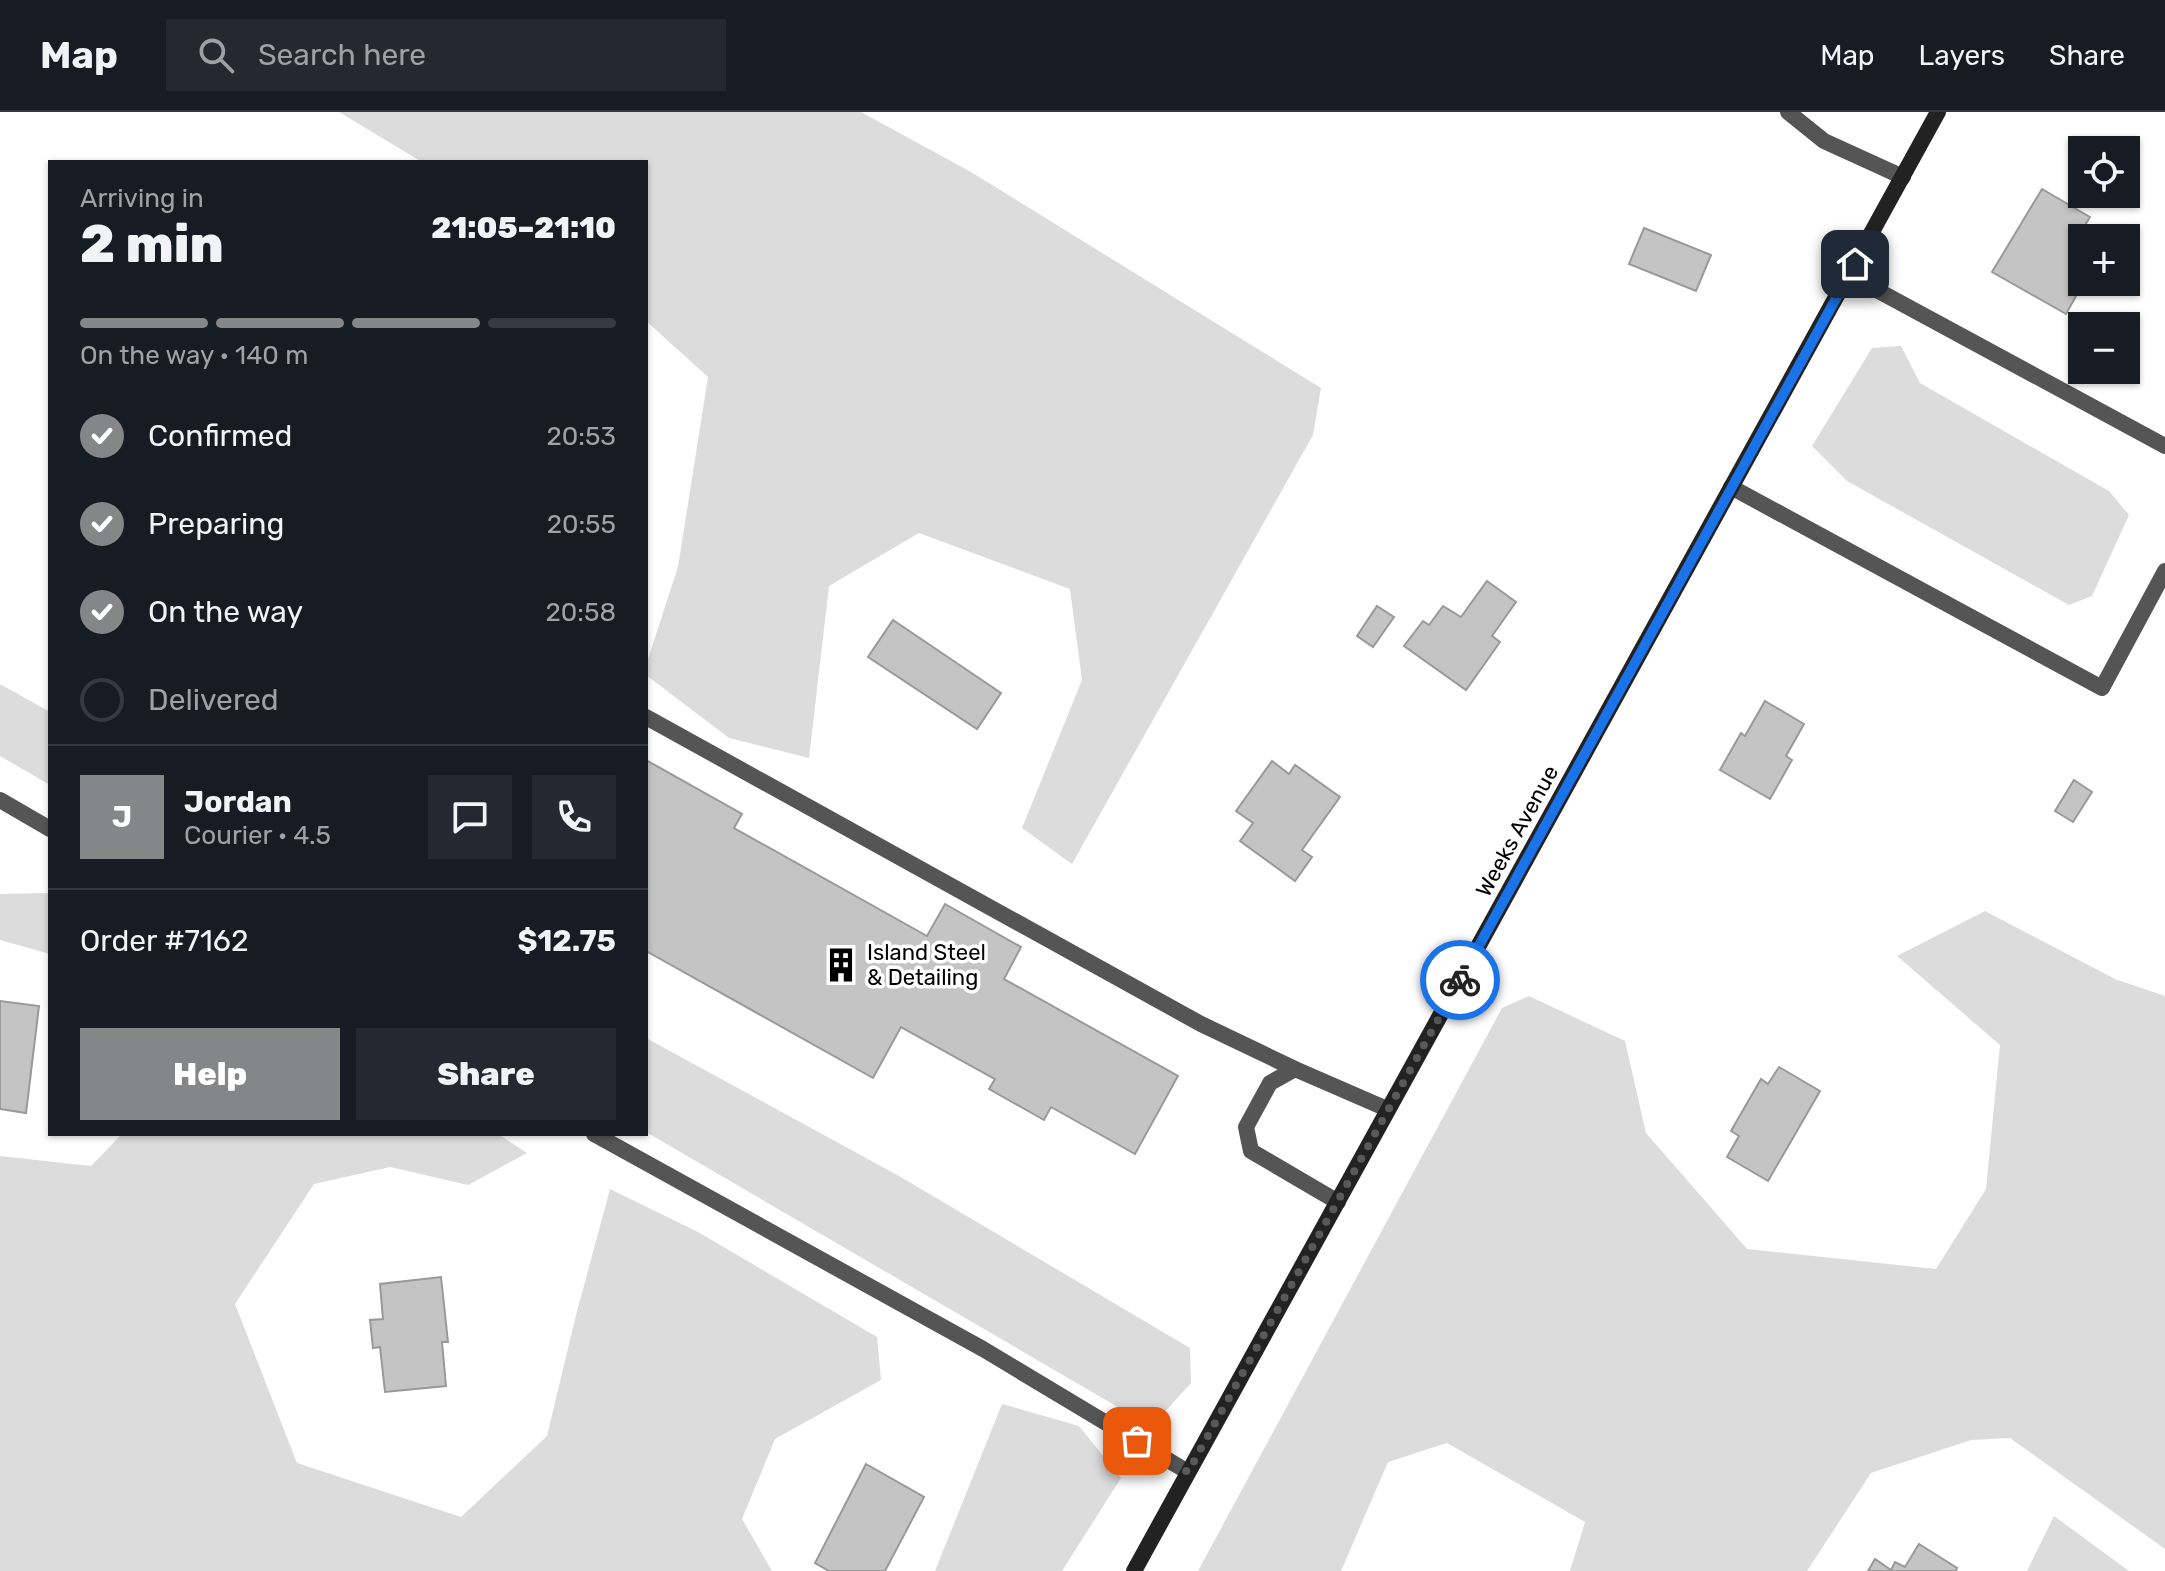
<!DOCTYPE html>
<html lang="en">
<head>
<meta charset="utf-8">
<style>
  :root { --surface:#171b24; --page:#242831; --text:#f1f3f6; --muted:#9ea1a6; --line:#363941; --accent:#858687 }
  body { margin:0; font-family:Rubik,sans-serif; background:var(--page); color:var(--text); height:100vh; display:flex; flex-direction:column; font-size:30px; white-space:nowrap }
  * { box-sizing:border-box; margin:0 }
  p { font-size:26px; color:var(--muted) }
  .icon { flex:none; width:44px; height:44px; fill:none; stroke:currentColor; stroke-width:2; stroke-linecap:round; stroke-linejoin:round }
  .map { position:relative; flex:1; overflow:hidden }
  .details { position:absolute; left:48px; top:48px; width:600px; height:976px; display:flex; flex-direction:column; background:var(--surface); border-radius:0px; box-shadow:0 2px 6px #0004 }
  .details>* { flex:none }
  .tools { position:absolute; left:2068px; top:24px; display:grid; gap:16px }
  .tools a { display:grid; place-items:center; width:72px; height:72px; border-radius:0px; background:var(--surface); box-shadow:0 2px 6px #0004; font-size:40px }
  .pin { position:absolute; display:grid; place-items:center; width:68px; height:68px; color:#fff; margin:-34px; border-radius:16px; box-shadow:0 4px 12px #0006 }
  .courier { position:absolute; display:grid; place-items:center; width:80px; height:80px; margin:-40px; border:6px solid #1a73e8; border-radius:50%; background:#fff; color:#222; box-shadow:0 2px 10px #0007 }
  .headline em { font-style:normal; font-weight:800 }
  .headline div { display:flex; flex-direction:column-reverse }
  .headline { display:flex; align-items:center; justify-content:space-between; height:136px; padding:0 32px }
  h1 { font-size:52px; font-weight:800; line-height:60px }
  .bar { display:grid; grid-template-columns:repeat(4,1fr); gap:12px 8px; align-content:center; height:96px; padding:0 32px }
  .bar i { height:10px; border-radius:6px; background:var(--line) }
  .bar .current { background:var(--accent) }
  .bar p { grid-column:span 4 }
  .line { display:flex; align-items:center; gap:20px; padding:0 32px; border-top:2px solid var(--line) }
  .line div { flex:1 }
  .round { display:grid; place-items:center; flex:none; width:84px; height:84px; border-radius:0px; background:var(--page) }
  ol { padding:0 32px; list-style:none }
  li { display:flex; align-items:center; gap:24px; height:88px }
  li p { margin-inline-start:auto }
  li .icon { padding:8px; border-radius:50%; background:var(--accent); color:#fff; stroke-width:4 }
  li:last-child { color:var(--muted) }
  li i { width:44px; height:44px; border:4px solid var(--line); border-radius:50% }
  .button { display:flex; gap:16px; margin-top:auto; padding:16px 32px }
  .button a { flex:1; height:92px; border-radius:0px; background:var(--accent); color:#fff; font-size:32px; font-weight:800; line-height:92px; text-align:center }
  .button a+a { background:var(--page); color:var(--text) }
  header { display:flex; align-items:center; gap:48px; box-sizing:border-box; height:112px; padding:0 40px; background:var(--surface); border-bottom:2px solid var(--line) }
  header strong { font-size:38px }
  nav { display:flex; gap:44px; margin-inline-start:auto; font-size:28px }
  .search { width:560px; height:72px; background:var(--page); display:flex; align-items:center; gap:20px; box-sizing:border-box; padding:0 28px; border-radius:0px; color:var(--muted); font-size:30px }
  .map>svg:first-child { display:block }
  .green { fill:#dcdcdc }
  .building { fill:#c4c4c4; stroke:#999; stroke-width:2 }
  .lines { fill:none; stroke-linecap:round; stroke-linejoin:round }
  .lane { stroke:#555; stroke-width:16 }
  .secondary { stroke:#222; stroke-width:16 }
  .done { stroke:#595959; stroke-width:8; stroke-dasharray:0 14.4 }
  .route { stroke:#1a73e8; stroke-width:10 }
  .labels { text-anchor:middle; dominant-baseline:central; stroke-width:7; stroke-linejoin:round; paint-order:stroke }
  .street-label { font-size:22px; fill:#000; stroke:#fff }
  .poi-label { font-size:22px; fill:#000; stroke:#fff; text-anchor:start }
</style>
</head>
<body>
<header>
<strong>Map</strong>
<div class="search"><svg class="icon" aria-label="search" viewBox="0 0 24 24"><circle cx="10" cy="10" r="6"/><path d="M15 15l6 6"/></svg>Search here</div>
<nav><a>Map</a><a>Layers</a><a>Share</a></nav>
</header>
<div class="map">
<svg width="2165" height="1459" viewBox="0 0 2165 1459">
  <rect width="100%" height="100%" fill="#fff"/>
  <path class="green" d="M 339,0 L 861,0 L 971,60 L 1321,276 L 1313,323 L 1072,752 L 1022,716 L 1082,568 L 1070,477 L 919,421 L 829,474 L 809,646 L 729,626 L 646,563 L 646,553 L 678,455 L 708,265 L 646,209 L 646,50 L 422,50 Z
    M 1901,234 L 1920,271 L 2109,379 L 2129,403 L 2092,484 L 2069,493 L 1847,369 L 1812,334 L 1872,236 Z
    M 0,572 L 50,600 L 50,673 L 0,644 Z
    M 50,781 L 50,842 L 0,828 L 0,782 Z
    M 1985,799 L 2115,867 L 2165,884 L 2165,1437 L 2010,1326 L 1971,1328 L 1871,1361 L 1807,1459 L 1570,1459 L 1585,1410 L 1447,1331 L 1388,1350 L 1341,1459 L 1198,1459 L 1502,896 L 1529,884 L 1625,929 L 1646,1021 L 1747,1137 L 1936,1157 L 1986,1077 L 2000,933 L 1897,844 Z
    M 646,926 L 899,1064 L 1190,1236 L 1191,1271 L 1161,1304 L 1128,1301 L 646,1020 Z
    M 122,1022 L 498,1022 L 527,1041 L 468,1073 L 390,1055 L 314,1072 L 235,1192 L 297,1351 L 461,1405 L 547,1324 L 575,1207 L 610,1077 L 698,1120 L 877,1225 L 881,1268 L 775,1327 L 742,1407 L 772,1459 L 0,1459 L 0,1044 L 91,1054 Z
    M 1002,1292 L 1079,1314 L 1121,1366 L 1062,1459 L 935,1459 Z
    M 2054,1404 L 2129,1459 L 2027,1459 Z"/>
  <path class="building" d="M 2042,77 L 2090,105 L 2081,120 L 2091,126 L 2082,126 L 2082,170 L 2084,170 L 2066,202 L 1992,160 Z
    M 1644,116 L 1711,143 L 1696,179 L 1629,152 Z
    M 1487,469 L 1516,490 L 1492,524 L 1500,530 L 1466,578 L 1404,534 L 1423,509 L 1429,513 L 1443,494 L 1461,505 Z
    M 1377,494 L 1394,505 L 1373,535 L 1357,524 Z
    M 893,508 L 1001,581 L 977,617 L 868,545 Z
    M 1765,589 L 1804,612 L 1786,644 L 1792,648 L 1770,687 L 1720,658 L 1741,621 L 1745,624 Z
    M 646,648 L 742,702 L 734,716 L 927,824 L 945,792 L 1021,835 L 1004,867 L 1178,964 L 1135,1042 L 1051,995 L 1044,1008 L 989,977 L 995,967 L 901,915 L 873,966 L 646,839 Z
    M 1272,649 L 1289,662 L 1295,653 L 1340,685 L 1302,738 L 1312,745 L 1295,769 L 1240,729 L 1253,711 L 1236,699 Z
    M 2074,668 L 2092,680 L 2073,710 L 2055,699 Z
    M 0,889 L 39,894 L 26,1001 L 0,997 Z
    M 1779,955 L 1820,979 L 1768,1069 L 1727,1045 L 1739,1024 L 1731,1019 L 1761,967 L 1768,972 Z
    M 441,1165 L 448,1230 L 442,1230 L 446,1274 L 385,1280 L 380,1235 L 373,1236 L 370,1208 L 383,1207 L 380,1172 Z
    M 866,1352 L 924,1385 L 885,1459 L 829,1459 L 815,1451 Z
    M 1919,1432 L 1957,1456 L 1956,1459 L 1868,1459 L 1875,1447 L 1891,1458 L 1895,1450 L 1905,1455 Z"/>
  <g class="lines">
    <path class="lane" d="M 1788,0 L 1824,29 L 1903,65
      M 1849,163 L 2165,334
      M 1731,375 L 2102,576 L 2165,459
      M 646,605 L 1201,912 L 1295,957
      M 0,688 L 50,717
      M 594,1022 L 983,1237 L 1188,1360
      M 1338,1090 L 1251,1039 L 1246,1015 L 1270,971 L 1295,957 L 1387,997"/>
    <path class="secondary" d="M 1134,1459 L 1938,0"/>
  </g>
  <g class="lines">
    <path class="done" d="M 1137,1329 L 1188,1360 L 1460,868"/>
    <path class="route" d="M 1460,868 L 1855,152"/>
  </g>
  <defs>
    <g id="building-bare" transform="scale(2.76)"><path d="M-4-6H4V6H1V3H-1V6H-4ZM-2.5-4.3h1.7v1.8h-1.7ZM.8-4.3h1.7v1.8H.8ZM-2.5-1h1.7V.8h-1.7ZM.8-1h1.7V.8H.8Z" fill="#000" stroke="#fff" stroke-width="2.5" paint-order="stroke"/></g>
  </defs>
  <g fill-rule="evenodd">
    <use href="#building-bare" x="841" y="853"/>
  </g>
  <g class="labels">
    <g class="street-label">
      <text transform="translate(1517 719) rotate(-61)">Weeks Avenue</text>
    </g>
    <g class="poi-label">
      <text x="867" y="840">Island Steel<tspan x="867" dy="25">&amp; Detailing</tspan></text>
    </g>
  </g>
</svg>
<div class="tools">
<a><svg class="icon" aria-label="locate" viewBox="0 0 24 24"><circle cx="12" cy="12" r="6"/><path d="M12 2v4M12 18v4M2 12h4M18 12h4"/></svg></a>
<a>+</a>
<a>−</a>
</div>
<div class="pin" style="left:1137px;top:1329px;background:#ea580c"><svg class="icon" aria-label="bag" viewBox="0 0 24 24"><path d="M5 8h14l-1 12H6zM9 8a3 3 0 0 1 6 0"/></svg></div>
<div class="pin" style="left:1855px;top:152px;background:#1f2937"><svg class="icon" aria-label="home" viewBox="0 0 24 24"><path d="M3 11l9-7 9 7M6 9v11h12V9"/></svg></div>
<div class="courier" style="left:1460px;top:868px"><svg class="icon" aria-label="bike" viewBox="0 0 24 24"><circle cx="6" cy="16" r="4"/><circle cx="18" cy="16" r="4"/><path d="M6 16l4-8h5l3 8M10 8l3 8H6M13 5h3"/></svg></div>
<section class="details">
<div class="headline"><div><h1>2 min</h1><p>Arriving in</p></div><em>21:05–21:10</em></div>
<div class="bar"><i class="current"></i><i class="current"></i><i class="current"></i><i></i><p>On the way · 140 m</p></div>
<ol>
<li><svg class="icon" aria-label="check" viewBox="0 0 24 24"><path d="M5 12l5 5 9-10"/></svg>Confirmed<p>20:53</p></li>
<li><svg class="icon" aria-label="check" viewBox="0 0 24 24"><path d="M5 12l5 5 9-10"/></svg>Preparing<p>20:55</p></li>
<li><svg class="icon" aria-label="check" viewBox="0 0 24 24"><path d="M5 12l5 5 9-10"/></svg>On the way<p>20:58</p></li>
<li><i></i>Delivered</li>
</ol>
<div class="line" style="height:144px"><b class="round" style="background:var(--accent);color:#fff">J</b><div><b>Jordan</b><p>Courier · 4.5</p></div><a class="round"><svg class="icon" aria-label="chat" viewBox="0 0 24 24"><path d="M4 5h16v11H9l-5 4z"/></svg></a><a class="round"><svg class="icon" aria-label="phone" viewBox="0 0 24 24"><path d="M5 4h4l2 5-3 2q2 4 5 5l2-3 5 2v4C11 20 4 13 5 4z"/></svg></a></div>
<div class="line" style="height:104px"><div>Order #7162</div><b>$12.75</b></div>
<div class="button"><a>Help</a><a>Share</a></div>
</section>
</div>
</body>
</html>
